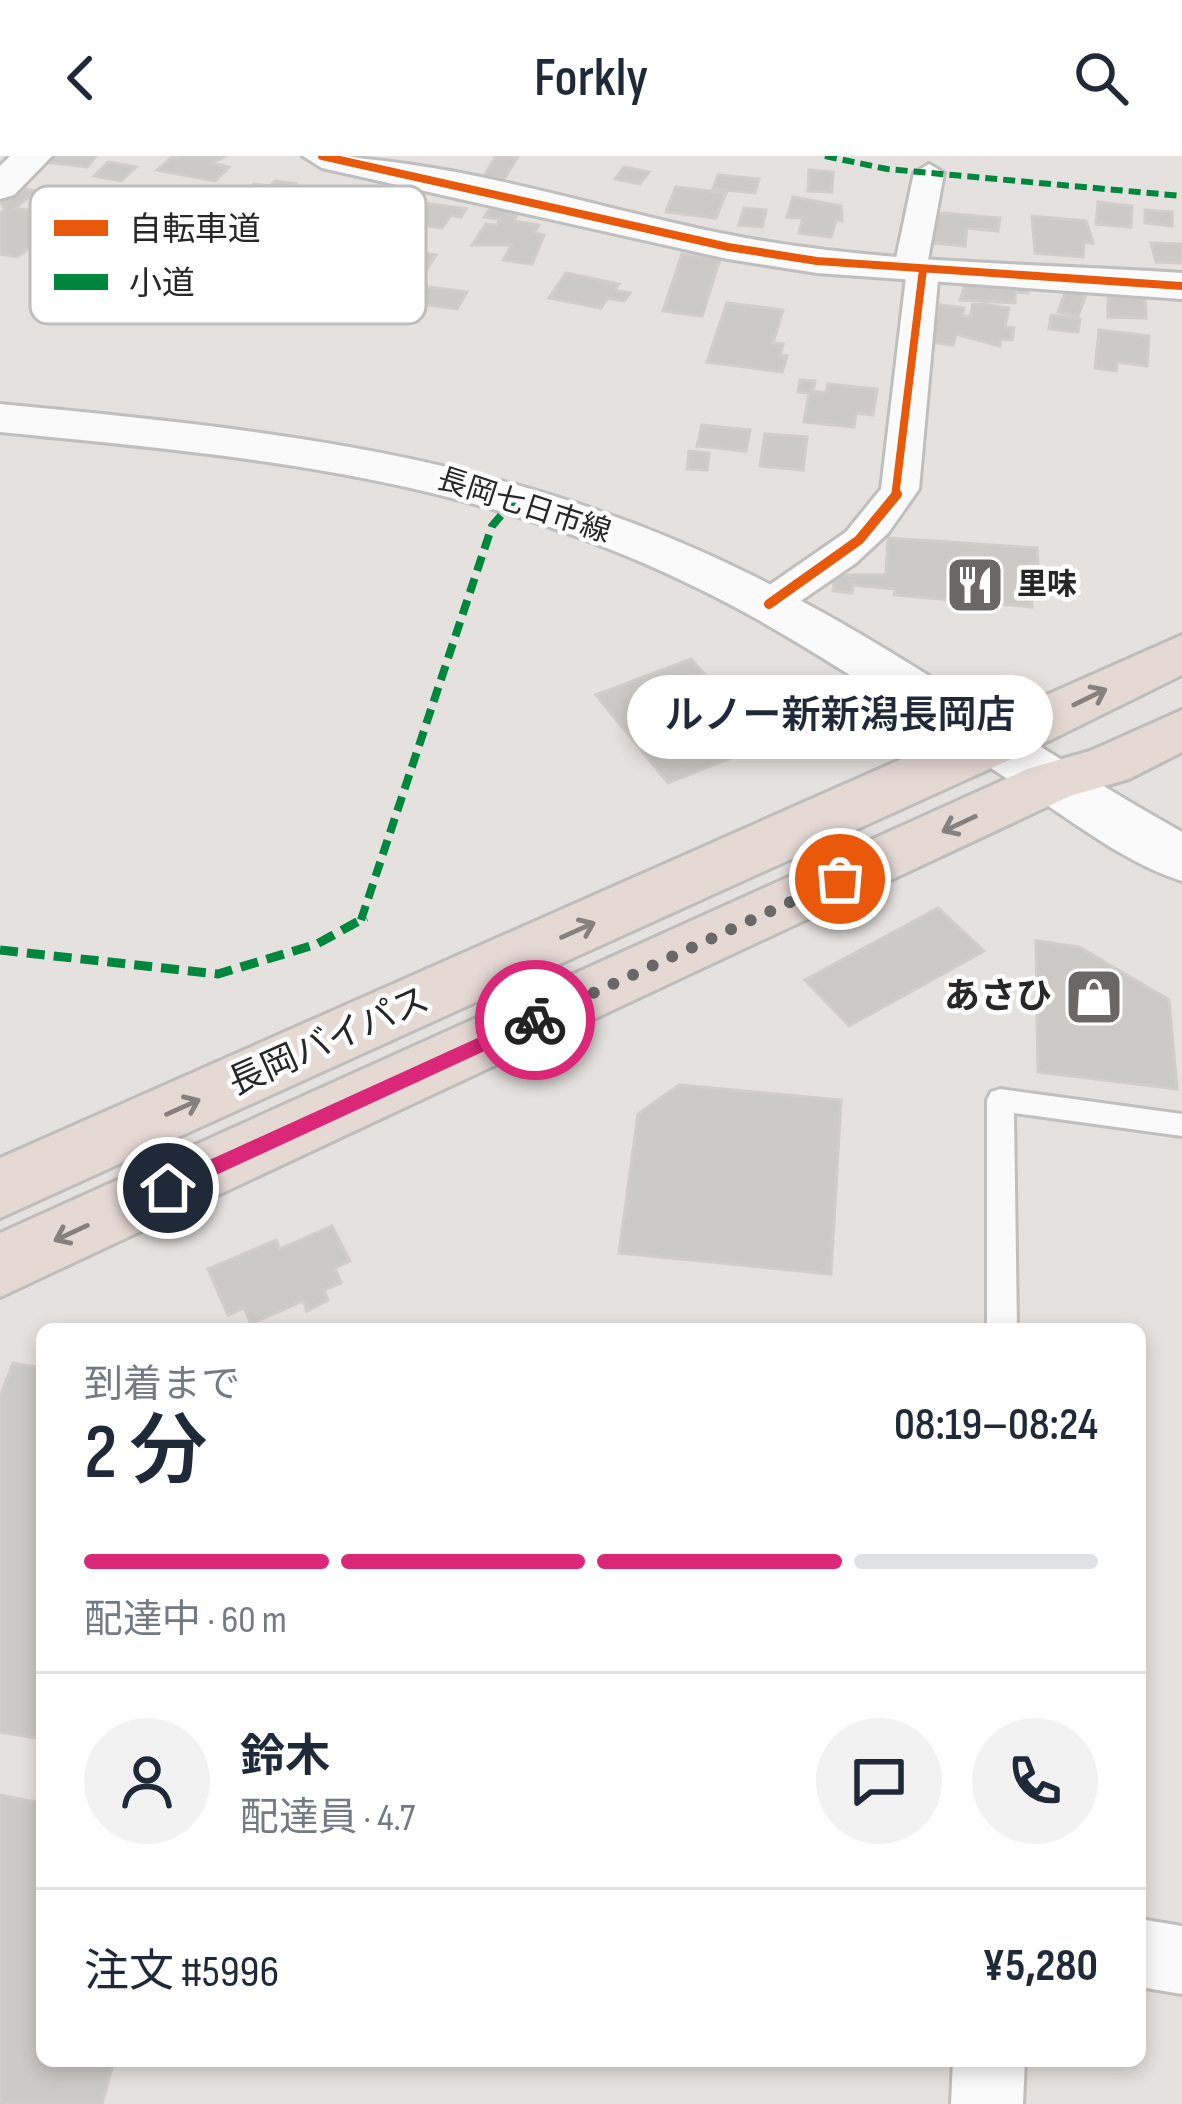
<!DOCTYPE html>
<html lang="ja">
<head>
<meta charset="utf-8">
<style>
  :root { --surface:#fff; --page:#f2f2f3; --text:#1f2937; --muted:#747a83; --line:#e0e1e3; --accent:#db2777 }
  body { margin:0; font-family:"Sofia Sans Condensed","Noto Sans JP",sans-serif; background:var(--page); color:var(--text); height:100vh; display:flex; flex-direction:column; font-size:45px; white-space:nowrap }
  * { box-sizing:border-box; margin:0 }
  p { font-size:39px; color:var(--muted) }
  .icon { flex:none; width:66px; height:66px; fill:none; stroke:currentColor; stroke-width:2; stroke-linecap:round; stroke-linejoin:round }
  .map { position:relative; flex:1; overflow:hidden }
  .details { position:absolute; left:36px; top:1167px; width:1110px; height:744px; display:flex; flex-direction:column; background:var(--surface); border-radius:18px; box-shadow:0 6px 18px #0003 }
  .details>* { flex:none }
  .pin { position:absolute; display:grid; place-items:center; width:102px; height:102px; color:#fff; margin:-51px; border:6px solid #fff; border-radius:50%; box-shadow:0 3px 12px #0007 }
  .courier { position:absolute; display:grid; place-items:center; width:120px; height:120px; margin:-60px; border:9px solid #db2777; border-radius:50%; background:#fff; color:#222; box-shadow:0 3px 15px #0007 }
  .bubble { position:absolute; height:84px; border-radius:42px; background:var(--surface); box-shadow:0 6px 18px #0003; font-size:39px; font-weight:600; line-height:84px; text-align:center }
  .headline em { font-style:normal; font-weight:600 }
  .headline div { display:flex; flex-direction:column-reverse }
  .headline { display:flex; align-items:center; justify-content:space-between; height:204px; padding:0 48px }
  h1 { font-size:78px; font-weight:600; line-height:90px }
  .bar { display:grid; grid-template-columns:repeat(4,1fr); gap:18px 12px; align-content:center; height:144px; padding:0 48px }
  .bar i { height:15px; border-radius:9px; background:var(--line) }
  .bar .active { background:var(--accent) }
  .bar p { grid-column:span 4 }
  .line { display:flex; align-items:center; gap:30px; padding:0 48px; border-top:3px solid var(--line) }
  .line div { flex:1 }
  .round { display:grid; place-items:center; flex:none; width:126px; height:126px; border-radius:63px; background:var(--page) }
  header { display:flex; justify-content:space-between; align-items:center; height:156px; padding:0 48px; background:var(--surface); font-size:54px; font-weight:600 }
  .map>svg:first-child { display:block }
  .building { fill:#cccac7; stroke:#d0cdca; stroke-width:3 }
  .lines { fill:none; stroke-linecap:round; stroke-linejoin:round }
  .lane-casing { stroke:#bfbfbf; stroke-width:6 }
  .street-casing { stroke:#bfbfbf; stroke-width:6 }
  .secondary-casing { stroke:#bfbfbf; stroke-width:6 }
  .highway-casing { stroke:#bebdbc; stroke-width:6 }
  .lane { fill:#fbfafa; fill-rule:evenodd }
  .street { fill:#fbfafa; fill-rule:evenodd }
  .secondary { fill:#fbfafa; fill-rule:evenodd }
  .highway { fill:#e5d9d4; fill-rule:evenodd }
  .quiet-far2 { stroke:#00873e; stroke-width:6; stroke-dasharray:12 6; stroke-linecap:butt }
  .quiet-far1 { stroke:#00873e; stroke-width:8; stroke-dasharray:15 8; stroke-linecap:butt }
  .quiet { stroke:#00873e; stroke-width:9; stroke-dasharray:18 9; stroke-linecap:butt }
  .cycleway-far1-casing { stroke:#fff; stroke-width:12 }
  .cycleway-casing { stroke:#fff; stroke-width:16 }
  .cycleway-far1 { stroke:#e8590c; stroke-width:8 }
  .cycleway { stroke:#e8590c; stroke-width:10 }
  .oneway { stroke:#86807e }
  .route { fill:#db2777 }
  .done { stroke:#6a6867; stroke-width:12; stroke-dasharray:0 21.6 }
  .labels { text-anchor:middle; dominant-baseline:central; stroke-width:9; stroke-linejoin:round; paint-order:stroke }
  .far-street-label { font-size:30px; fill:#272727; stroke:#fff }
  .far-poi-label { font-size:30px; font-weight:bold; fill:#272727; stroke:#fff; text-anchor:start }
  .poi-label { font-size:36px; font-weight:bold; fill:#272727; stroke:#fff; text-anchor:end }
  .street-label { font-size:36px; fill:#272727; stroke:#fff }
  .key { fill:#fff; stroke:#bebebe; stroke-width:3 }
  .key-label { font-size:33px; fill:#272727 }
</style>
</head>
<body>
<header><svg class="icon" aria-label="back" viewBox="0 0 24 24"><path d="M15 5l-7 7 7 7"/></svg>Forkly<svg class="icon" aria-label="search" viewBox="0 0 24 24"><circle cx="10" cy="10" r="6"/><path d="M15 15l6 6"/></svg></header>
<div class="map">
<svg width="1182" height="1948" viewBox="0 0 1182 1948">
  <rect width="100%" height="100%" fill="#e5e1de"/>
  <path class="building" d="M 49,0 L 96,0 L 87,11 L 44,6 Z
    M 183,0 L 226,0 L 212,7 L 229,11 L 215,25 L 157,14 L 171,2 Z
    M 496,0 L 517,2 L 504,23 L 484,20 Z
    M 108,6 L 136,11 L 121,25 L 94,20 Z
    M 624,11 L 649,16 L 640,28 L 615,23 Z
    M 809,14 L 833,16 L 832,36 L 808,35 Z
    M 718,19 L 759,23 L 755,37 L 713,33 Z
    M 275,25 L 296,28 L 293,33 L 322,37 L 307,57 L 282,54 L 276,62 L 266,60 L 272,52 L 239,48 L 254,28 L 271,30 Z
    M 392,30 L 425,35 L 418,46 L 466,53 L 461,61 L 451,59 L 442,72 L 406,67 L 394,84 L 362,82 L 389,43 L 383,42 Z
    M 17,31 L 35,35 L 16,52 L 52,59 L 38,72 L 54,75 L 17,101 L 0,98 L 0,58 L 5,53 L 0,46 Z
    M 676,31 L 726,37 L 716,62 L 666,56 Z
    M 793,41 L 841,50 L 842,65 L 836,64 L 831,81 L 799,77 L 803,62 L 787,61 Z
    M 1098,46 L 1132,50 L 1131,71 L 1096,68 Z
    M 492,50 L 510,53 L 507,58 L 517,59 L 514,65 L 539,69 L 534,77 L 544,79 L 532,108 L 503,104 L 512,89 L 472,89 L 486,68 L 497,69 L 500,63 L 484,61 Z
    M 744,52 L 766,54 L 762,71 L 739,69 Z
    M 1145,54 L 1172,56 L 1172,70 L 1145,67 Z
    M 942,57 L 1000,62 L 998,75 L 967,72 L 965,90 L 924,86 L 935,59 Z
    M 1032,60 L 1086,65 L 1093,87 L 1084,86 L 1083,101 L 1035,97 Z
    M 1151,87 L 1182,88 L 1182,107 L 1156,106 Z
    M 394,93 L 436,99 L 427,113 L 385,106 Z
    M 682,98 L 720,103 L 702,160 L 663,155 Z
    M 566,117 L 619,128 L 615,134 L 630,137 L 624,145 L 608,142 L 601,152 L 549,142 Z
    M 966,127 L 1027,131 L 1028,137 L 1015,136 L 1015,147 L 960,144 Z
    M 423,130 L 467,136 L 457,153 L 413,147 Z
    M 1067,132 L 1087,136 L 1078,160 L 1058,156 Z
    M 1108,137 L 1145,141 L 1146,162 L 1108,161 Z
    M 727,147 L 783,154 L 773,187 L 783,188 L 780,199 L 787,200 L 782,216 L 707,206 Z
    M 973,147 L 1009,152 L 1005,171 L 1014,172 L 1012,184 L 1001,183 L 1000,190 L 956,178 L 953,189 L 929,186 L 940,149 L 964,152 L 962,160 L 970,161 Z
    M 1051,159 L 1080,163 L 1078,176 L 1049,173 Z
    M 1099,174 L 1149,180 L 1147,210 L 1117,206 L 1116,215 L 1095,212 Z
    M 800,224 L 815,225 L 813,235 L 826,237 L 828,228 L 877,233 L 873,259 L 856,257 L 854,271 L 804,266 L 809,237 L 798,236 Z
    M 702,269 L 750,274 L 746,295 L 697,290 Z
    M 765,278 L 807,281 L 803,314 L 760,310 Z
    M 689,295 L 709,297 L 707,314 L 687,313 Z
    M 888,382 L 1037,392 L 1038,408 L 1030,408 L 1032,451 L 894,439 L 895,433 L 853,429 L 852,437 L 833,435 L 835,419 L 886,419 Z
    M 691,503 L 766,588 L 668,627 L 596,539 Z
    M 938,752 L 984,795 L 849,870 L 805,824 Z
    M 1036,785 L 1079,791 L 1169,844 L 1177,933 L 1038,916 Z
    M 679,929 L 841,944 L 831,1118 L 619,1097 L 638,958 Z
    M 332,1070 L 350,1105 L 335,1112 L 341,1127 L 324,1134 L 328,1144 L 307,1155 L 303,1145 L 251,1168 L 244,1152 L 228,1159 L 208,1113 L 276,1084 L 280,1093 Z
    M 13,1207 L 42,1212 L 42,1583 L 0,1576 L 0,1240 Z
    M 0,1639 L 42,1647 L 42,1905 L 114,1905 L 102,1948 L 0,1948 Z"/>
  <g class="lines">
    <g class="lane-casing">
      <path id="lane" d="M 1000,933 L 1182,958 L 1182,980 L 1014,957 L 1017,1173 L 987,1173 L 987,944 L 991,936 Z"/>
    </g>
    <g class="street-casing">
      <path id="street" d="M 929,8 L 944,17 L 928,104 L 939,113 L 919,333 L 888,377 L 856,407 L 783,457 L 755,457 L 749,448 L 755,439 L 846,376 L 881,333 L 906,121 L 894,112 L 914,17 Z
        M 1140,1763 L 1182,1770 L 1182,1838 L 1140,1831 Z
        M 953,1905 L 1025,1905 L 1023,1948 L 951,1948 Z"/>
    </g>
    <g class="secondary-casing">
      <path id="secondary" d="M 10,0 L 52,0 L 14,39 L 0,43 L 0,10 Z
        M 303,0 C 445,0 586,50 725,78 C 874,108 1031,107 1182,117 L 1182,143 L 817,117 L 728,103 L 322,12 Z
        M 0,248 C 261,273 503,297 743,415 C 897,489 1033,593 1182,676 L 1182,725 C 1128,708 1079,670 1032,639 C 940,579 851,516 755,462 C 503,323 279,303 0,276 Z"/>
    </g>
    <g class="highway-casing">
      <path id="highway" d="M 1182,479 L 1182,519 L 1018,600 L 0,1062 L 0,1002 Z
        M 1182,554 L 1182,596 L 1129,623 L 1070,640 L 0,1141 L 0,1077 L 1030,612 L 1090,595 Z"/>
    </g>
    <use href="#lane" class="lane"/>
    <use href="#street" class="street"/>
    <use href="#secondary" class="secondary"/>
    <use href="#highway" class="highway"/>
    <path class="quiet-far2" d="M 825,0 L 887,13 L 1182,40"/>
    <path class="quiet-far1" d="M 361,764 L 492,370 L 515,343"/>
    <path class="quiet" d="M 0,794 L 218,818 L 317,788 L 366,761"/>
    <g class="cycleway-far1-casing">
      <path id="cycleway-far1" d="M 322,0 L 728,91 L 817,105 L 1182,130
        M 895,341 L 923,113"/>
    </g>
    <g class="cycleway-casing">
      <path id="cycleway" d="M 769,448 L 859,384 L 897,338"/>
    </g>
    <use href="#cycleway-far1" class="cycleway-far1"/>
    <use href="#cycleway" class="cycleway"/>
  </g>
  <defs><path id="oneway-shaft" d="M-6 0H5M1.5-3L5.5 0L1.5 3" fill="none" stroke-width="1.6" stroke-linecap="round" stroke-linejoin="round" transform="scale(3)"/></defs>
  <g class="oneway">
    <use href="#oneway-shaft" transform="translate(1090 541) rotate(-26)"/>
    <use href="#oneway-shaft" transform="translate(959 668) rotate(155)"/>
    <use href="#oneway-shaft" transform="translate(578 774) rotate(-24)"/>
    <use href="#oneway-shaft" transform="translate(183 951) rotate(-24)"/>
    <use href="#oneway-shaft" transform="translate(71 1077) rotate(155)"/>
  </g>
  <path class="route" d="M 535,856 L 541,858 L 541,869 L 175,1038 L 168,1041 L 158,1032 L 161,1026 Z"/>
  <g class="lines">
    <path class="done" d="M 535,864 L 840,723"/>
  </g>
  <defs>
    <g id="restaurant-square" transform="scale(3)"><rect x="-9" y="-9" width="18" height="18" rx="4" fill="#6a6867" stroke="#fff"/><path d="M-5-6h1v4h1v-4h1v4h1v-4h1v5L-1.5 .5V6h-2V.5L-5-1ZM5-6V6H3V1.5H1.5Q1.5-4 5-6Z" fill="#fff"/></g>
    <g id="shop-square" transform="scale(3)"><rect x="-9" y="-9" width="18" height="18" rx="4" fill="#6a6867" stroke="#fff"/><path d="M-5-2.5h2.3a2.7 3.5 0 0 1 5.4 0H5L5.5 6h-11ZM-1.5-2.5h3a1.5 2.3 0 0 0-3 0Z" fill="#fff"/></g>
  </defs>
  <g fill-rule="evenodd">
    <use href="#restaurant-square" x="975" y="429"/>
    <use href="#shop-square" x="1094" y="841"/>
  </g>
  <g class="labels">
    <g class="far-street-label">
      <text transform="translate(524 350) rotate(18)">長岡七日市線</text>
    </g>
    <g class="far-poi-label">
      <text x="1017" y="429">里味</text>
    </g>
    <g class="poi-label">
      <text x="1052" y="841">あさひ</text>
    </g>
    <g class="street-label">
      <text transform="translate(329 886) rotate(-24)">長岡バイパス</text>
    </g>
  </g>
  <rect x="30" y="30" width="396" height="138" rx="18" class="key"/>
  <rect x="54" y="64" width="54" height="16" fill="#e8590c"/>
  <rect x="54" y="118" width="54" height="16" fill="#00873e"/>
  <g class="key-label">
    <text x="129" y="84">自転車道</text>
    <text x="129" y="138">小道</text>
  </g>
</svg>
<div class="pin" style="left:840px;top:723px;background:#ea580c"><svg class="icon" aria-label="bag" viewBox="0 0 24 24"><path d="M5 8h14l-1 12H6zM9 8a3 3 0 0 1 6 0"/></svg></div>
<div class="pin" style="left:168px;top:1032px;background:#1f2937"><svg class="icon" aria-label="home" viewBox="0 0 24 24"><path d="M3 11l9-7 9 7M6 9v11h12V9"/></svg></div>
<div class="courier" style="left:535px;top:864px"><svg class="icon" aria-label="bike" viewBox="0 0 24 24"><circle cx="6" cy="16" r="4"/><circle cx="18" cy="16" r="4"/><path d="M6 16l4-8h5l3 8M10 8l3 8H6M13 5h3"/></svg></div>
<div class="bubble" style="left:627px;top:519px;width:426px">ルノー新新潟長岡店</div>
<section class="details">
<div class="headline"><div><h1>2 分</h1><p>到着まで</p></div><em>08:19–08:24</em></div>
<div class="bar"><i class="active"></i><i class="active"></i><i class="active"></i><i></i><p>配達中 · 60 m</p></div>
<div class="line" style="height:216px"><a class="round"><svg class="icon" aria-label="person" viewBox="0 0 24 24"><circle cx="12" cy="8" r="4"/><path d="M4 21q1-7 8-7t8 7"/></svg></a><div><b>鈴木</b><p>配達員 · 4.7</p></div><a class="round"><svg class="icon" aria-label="chat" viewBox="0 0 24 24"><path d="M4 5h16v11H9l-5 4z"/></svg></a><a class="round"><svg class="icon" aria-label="phone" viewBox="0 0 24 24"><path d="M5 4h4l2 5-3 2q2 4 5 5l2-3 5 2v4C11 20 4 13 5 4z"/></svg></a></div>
<div class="line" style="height:156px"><div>注文 #5996</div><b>¥5,280</b></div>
</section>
</div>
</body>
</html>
